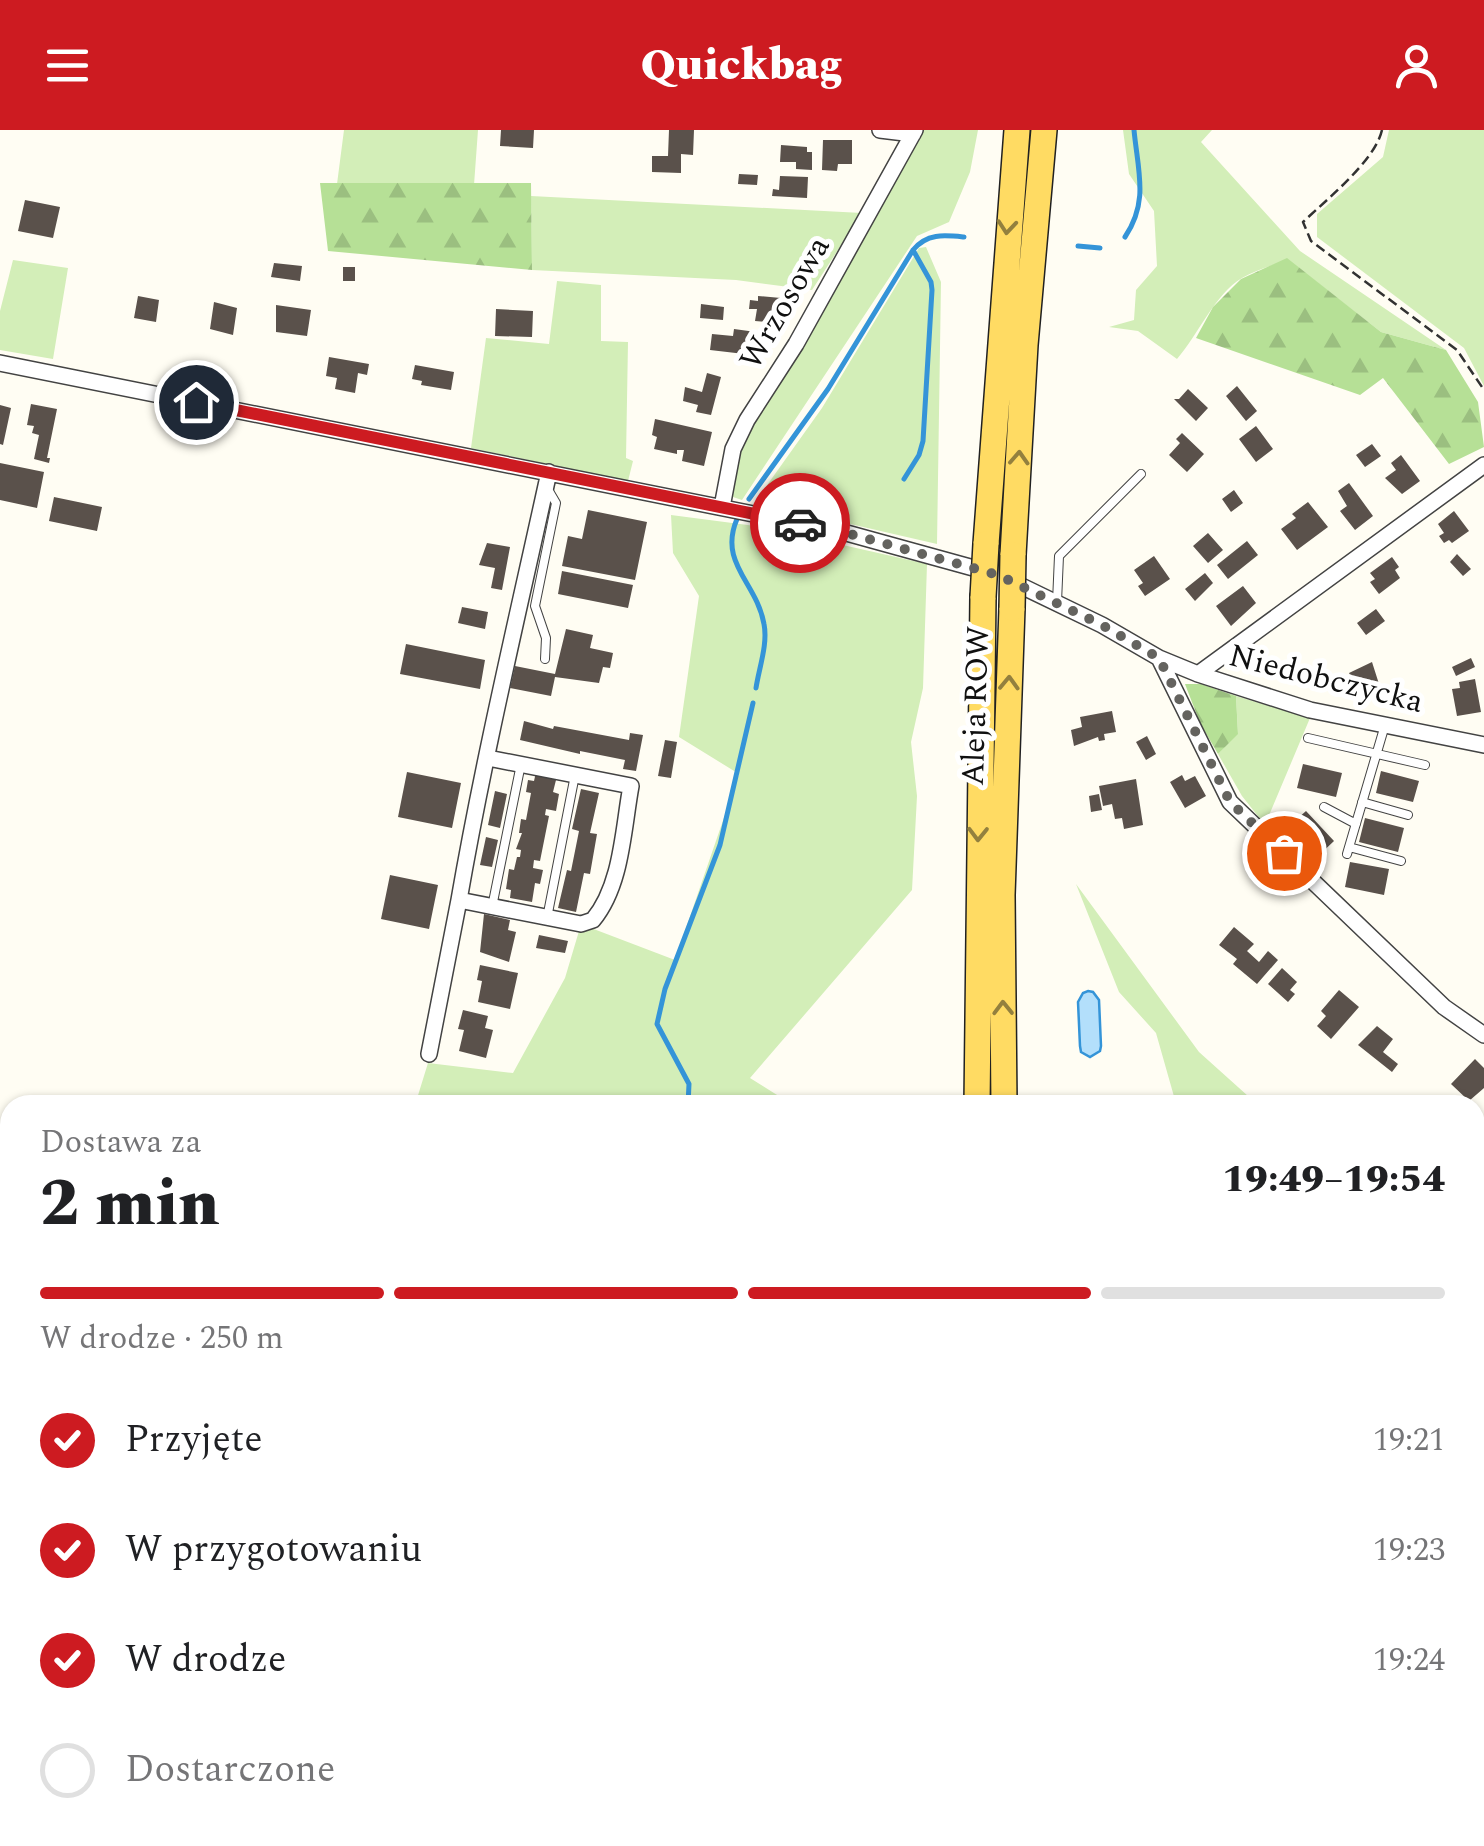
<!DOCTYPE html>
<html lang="pl">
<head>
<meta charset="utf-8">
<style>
  :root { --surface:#fff; --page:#f2f2f2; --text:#202124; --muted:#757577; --line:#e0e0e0; --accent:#cd1b21 }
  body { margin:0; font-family:Spectral,serif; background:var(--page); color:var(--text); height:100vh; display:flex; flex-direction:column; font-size:38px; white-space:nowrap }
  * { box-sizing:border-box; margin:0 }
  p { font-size:32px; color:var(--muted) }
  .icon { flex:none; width:55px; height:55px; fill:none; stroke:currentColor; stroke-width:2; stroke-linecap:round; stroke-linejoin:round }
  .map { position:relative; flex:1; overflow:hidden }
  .details { position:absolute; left:0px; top:965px; width:1485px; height:752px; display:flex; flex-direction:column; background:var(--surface); border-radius:30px 30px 0 0; box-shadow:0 2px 8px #0004 }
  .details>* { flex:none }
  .pin { position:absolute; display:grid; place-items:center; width:85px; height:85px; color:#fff; margin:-42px; border:5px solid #fff; border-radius:50%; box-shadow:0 2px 10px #0007 }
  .courier { position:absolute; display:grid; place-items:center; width:100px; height:100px; margin:-50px; border:8px solid #cd1b21; border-radius:50%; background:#fff; color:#222; box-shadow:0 2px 12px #0007 }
  .headline em { font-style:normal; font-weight:800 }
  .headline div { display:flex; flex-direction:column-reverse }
  .headline { display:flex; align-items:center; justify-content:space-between; height:170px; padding:0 40px }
  h1 { font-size:65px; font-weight:800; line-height:75px }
  .bar { display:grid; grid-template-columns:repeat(4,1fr); gap:15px 10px; align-content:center; height:120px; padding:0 40px }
  .bar i { height:12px; border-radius:8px; background:var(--line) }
  .bar .current { background:var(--accent) }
  .bar p { grid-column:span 4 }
  ol { padding:0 40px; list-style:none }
  li { display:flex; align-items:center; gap:30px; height:110px }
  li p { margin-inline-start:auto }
  li .icon { padding:10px; border-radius:50%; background:var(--accent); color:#fff; stroke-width:4 }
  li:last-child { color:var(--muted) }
  li i { width:55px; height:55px; border:5px solid var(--line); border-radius:50% }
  header { display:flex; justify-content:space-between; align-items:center; height:130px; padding:0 40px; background:var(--accent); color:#fff; font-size:45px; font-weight:800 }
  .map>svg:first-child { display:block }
  .grass { fill:#d3eeb8 }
  .forest { fill:url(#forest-firs) }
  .water { fill:#b3dffb; stroke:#3494d8; stroke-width:2.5 }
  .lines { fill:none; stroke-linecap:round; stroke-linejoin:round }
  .stream { stroke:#3494d8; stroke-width:5 }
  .building { fill:#5a514b }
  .service-casing { stroke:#434343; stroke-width:10 }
  .minor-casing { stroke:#434343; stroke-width:18 }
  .primary-casing { stroke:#212121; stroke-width:28 }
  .path { stroke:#323232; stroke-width:2.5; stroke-dasharray:10 5; stroke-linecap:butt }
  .service { stroke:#fff; stroke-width:8 }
  .minor { stroke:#fff; stroke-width:15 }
  .primary { stroke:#ffdb63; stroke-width:25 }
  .primary-bridge-casing { stroke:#212121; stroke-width:28; stroke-linecap:butt }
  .primary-bridge { stroke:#ffdb63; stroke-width:25 }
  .oneway { stroke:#93803e }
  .done { stroke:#64635f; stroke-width:10; stroke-dasharray:0 18 }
  .route { stroke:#cd1b21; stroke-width:12 }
  .labels { text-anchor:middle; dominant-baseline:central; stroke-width:10; stroke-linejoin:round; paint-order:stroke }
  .street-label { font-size:32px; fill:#101010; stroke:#fff }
</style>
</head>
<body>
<header><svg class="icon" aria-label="menu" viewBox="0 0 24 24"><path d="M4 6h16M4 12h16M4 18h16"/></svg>Quickbag<svg class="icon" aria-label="person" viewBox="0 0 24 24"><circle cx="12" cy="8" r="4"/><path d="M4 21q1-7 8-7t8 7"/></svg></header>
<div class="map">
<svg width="1484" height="1716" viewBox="0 0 1484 1716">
  <defs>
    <pattern id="forest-firs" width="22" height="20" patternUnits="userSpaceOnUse" patternTransform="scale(2.5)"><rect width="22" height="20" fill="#b6e096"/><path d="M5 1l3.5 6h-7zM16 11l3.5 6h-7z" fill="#9bbf80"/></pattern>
  </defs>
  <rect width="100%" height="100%" fill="#fffdf3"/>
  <path class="grass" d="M 344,0 L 478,0 L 474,55 L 337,54 Z
    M 919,0 L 978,0 L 970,42 L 949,92 L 917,106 L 742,370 L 730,366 L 741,313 L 835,161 Z
    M 1123,0 L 1212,0 L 1201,12 L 1300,121 L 1446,220 L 1381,202 L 1287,129 C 1273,136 1256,140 1242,148 C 1215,164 1198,205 1177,229 L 1138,201 L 1109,197 L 1134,190 L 1136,160 L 1157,136 L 1154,81 L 1129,44 Z
    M 1389,0 L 1484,0 L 1484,256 L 1464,218 L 1317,107 L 1317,84 L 1383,27 Z
    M 531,66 L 862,83 L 812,160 L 736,150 L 532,140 Z
    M 926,117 L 941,152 L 937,414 L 755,372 L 822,278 L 919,118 Z
    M 13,130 L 68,138 L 53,229 L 0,220 L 0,181 Z
    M 557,151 L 601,155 L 601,211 L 628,212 L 626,328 L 633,331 L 628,351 L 471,318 L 486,208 L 549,214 Z
    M 671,385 L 763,397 L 927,434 L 923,558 L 911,612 L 917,666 L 912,760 L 750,948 L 793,975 L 415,975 L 428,933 L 513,943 L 565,848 L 579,801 L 591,798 L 675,830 L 739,644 L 679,607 L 699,466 L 673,423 Z
    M 1236,566 L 1310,588 L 1265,695 L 1242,666 L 1218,624 L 1238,603 Z
    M 1076,754 L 1199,922 L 1258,975 L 1179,975 L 1175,970 L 1156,903 L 1119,862 Z
    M 1475,1168 L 1484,1176 L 1484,1253 L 1475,1250 Z
    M 763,1708 L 948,1708 L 948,1713 L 942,1716 L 774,1716 Z
    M 1049,1708 L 1387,1708 L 1393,1716 L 1049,1716 Z"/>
  <path class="forest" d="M 320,53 L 531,53 L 532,140 L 328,121 Z
    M 1287,128 L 1381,202 L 1446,220 L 1478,272 L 1484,317 L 1449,334 L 1383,248 L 1360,265 L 1196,208 L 1213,177 L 1241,149 Z
    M 1185,554 L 1201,554 L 1236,566 L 1238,604 L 1218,624 L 1200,593 Z
    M 10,1395 L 10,1708 L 188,1708 L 192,1716 L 0,1716 L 0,1406 Z
    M 691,1708 L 763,1708 L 774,1716 L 687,1716 Z"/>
  <path class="water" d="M 1088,861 L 1093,862 L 1099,870 L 1101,916 L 1100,921 L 1090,927 L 1081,922 L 1080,916 L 1078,872 L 1083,863 Z"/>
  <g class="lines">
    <path class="stream" d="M 1125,107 C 1149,71 1138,42 1134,0
      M 1078,116 L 1100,118
      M 904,349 L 919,325 L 923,311 L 932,160 L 931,152 L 913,120
      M 749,369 L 828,259 L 913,120 C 927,103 944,105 964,107
      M 737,389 C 718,433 757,453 764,494 C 768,514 759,538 756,558
      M 688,975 L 689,954 L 657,894 L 665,859 L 720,715 L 753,573
      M 898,1708 L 900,1716"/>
  </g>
  <path class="building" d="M 501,0 L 534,0 L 533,18 L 500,16 Z
    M 669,0 L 694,0 L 693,25 L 681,24 L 681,43 L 652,42 L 652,26 L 668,26 Z
    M 823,10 L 852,10 L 852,34 L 838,34 L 837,41 L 822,40 Z
    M 781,15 L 807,17 L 807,22 L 812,22 L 812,40 L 796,39 L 796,32 L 780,32 Z
    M 739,44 L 758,45 L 757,55 L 738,54 Z
    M 780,46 L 808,47 L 807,68 L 772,66 L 773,59 L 779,60 Z
    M 25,70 L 60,77 L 53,108 L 18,101 Z
    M 274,133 L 302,136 L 300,151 L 271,147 Z
    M 343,137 L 355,137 L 355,151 L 343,151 Z
    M 138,166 L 159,170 L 156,192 L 134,188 Z
    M 758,166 L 781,168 L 779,193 L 755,191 L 757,179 L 749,179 L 750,170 L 758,171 Z
    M 214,172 L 237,178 L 233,205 L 210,199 Z
    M 701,174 L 724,177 L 723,190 L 700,188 Z
    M 276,175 L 311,180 L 307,206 L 276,202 Z
    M 496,179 L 533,181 L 532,207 L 495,206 Z
    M 734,199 L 756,202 L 753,225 L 710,220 L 712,204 L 733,206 Z
    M 329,227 L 369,234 L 367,245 L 358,243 L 355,263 L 335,259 L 337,248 L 326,246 Z
    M 415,235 L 454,242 L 451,260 L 421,255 L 422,251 L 412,249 Z
    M 707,243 L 721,247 L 711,285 L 696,282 L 698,275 L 683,271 L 685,257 L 702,262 Z
    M 1237,256 L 1257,281 L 1246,291 L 1226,266 Z
    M 1188,259 L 1208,278 L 1196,291 L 1174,269 L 1179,269 Z
    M 31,274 L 57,279 L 47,328 L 50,328 L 49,333 L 34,329 L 39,305 L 32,303 L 34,296 L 27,295 Z
    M 0,275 L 11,278 L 3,315 L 0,314 Z
    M 655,289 L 712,302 L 704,336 L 682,331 L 684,320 L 677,320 L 677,324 L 654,319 L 657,307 L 652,305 Z
    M 1256,296 L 1273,319 L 1256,332 L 1239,309 Z
    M 1182,303 L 1204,324 L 1187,342 L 1169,325 L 1180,313 L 1176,309 Z
    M 1372,314 L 1381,326 L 1365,337 L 1356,325 Z
    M 1401,325 L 1420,351 L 1402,364 L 1385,348 L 1396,340 L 1391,333 Z
    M 0,333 L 44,342 L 37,378 L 0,370 Z
    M 1349,353 L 1373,386 L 1355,400 L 1340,381 L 1347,376 L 1338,361 Z
    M 1234,360 L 1243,373 L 1231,382 L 1222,369 Z
    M 54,367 L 102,377 L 97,401 L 49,391 Z
    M 1308,372 L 1328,397 L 1297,420 L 1281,399 L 1296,388 L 1292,384 Z
    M 588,380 L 647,392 L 635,450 L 562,436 L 568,406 L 582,409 Z
    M 1454,381 L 1469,401 L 1452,413 L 1449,410 L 1444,413 L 1439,406 L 1444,403 L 1438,394 Z
    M 1208,403 L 1223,420 L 1208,433 L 1193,416 Z
    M 1247,411 L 1258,425 L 1228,449 L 1217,435 Z
    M 487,413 L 510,417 L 502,460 L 491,458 L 495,438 L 479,435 Z
    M 1457,424 L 1471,439 L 1463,446 L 1450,432 Z
    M 1154,426 L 1170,449 L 1145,466 L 1138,456 L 1143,453 L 1134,440 Z
    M 1392,427 L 1399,437 L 1395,440 L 1400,448 L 1379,464 L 1370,452 L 1375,449 L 1370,443 Z
    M 562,441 L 633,455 L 628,478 L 558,464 Z
    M 1205,443 L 1213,453 L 1195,471 L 1185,459 Z
    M 1243,456 L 1256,473 L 1231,496 L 1216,476 Z
    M 462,477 L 488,482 L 485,499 L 458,493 Z
    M 1376,479 L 1385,491 L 1366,505 L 1357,493 Z
    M 566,499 L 593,505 L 590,518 L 613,523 L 610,538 L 603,537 L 599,553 L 555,547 L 551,566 L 510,558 L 515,536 L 555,544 Z
    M 406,514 L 485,530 L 480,559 L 400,544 Z
    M 1471,528 L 1475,537 L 1456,546 L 1452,537 Z
    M 1372,532 L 1379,554 L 1360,564 L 1349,543 Z
    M 1475,549 L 1481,582 L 1457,586 L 1452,559 L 1460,558 L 1459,552 Z
    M 1112,581 L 1116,602 L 1104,604 L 1105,610 L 1099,611 L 1098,607 L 1074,616 L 1071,600 L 1082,597 L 1080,587 Z
    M 524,591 L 553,599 L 554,596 L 629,610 L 630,603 L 643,605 L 636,641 L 623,639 L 625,630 L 580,621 L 580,624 L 520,610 Z
    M 1147,606 L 1156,624 L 1146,630 L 1136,612 Z
    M 665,610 L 677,612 L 671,648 L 658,646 Z
    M 1303,634 L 1342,643 L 1336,667 L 1297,658 Z
    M 1381,641 L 1419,651 L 1413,672 L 1376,663 Z
    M 407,642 L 461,653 L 452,698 L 398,687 Z
    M 536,642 L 557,646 L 553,662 L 559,664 L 556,681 L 546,679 L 545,685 L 549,686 L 540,731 L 534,730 L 533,738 L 543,740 L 540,754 L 535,753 L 532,772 L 510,768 L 511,760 L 506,759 L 509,739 L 514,740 L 517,727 L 520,727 L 521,720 L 516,719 L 522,703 L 519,703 L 521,689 L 526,690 L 531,663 L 526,662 L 528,650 L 534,651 Z
    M 1182,645 L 1185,651 L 1195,646 L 1206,666 L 1185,678 L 1170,652 Z
    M 1136,649 L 1143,695 L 1124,699 L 1122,688 L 1115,689 L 1112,674 L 1103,676 L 1099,656 Z
    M 581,659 L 599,663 L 590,703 L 597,704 L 590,744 L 584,743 L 576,782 L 558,778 L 567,740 L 571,741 L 579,701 L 572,699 Z
    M 495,661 L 507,664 L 500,698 L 488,695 Z
    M 1099,664 L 1102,680 L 1091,682 L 1089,666 Z
    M 1306,681 L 1334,711 L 1316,728 L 1287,698 Z
    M 1365,688 L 1404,698 L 1398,722 L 1359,712 Z
    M 486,707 L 498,710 L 492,737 L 480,735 Z
    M 1350,732 L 1389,739 L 1384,765 L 1345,757 Z
    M 390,745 L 438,755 L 429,799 L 381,789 Z
    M 484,784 L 510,790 L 508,800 L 516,802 L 509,832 L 480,822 Z
    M 1234,797 L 1254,814 L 1247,821 L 1259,832 L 1268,821 L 1278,830 L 1257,854 L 1233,834 L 1237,829 L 1219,815 Z
    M 539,805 L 568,811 L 565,823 L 536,818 Z
    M 480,835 L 518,843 L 510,879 L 478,872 L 482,851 L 477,850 Z
    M 1282,838 L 1297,852 L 1290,860 L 1295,864 L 1288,872 L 1268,854 Z
    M 1339,860 L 1359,877 L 1331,909 L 1317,896 L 1326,886 L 1321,881 Z
    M 463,880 L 488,886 L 485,898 L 493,900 L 486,928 L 459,921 L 464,900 L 458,899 Z
    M 1377,896 L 1393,909 L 1383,922 L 1398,934 L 1392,942 L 1358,915 Z
    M 1475,929 L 1484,938 L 1484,958 L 1469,971 L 1451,954 Z
    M 0,1013 L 10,1013 L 10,1047 L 0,1048 Z
    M 1475,1274 L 1484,1278 L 1484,1291 L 1475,1308 Z
    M 1482,1416 L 1484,1455 L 1479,1458 L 1475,1458 L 1475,1422 Z"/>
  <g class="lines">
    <g class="service-casing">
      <path id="service" d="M 1057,472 L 1059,426 L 1141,344
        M 545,529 L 546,508 L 535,476 L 556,373 L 546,356
        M 1308,608 L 1425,635
        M 1362,672 L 1408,685
        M 1324,677 L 1356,694
        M 1349,717 L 1401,731
        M 1347,724 L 1385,595
        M 492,777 L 521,634
        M 547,788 L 575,645
        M 0,1151 L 10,1151
        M 0,1296 L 10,1286
        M 1475,1333 L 1484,1339
        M 948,1716 L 948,1708"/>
    </g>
    <g class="minor-casing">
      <path id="minor" d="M 880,0 L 913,4
        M 0,233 L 843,402 L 988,442
        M 722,377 L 733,319 L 747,290 L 796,214 L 915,0
        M 1009,450 L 1102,495 L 1159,528 L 1198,544 L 1310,580 L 1484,615
        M 1159,528 L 1230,672 L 1444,877 L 1484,905
        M 1198,544 L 1484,335
        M 488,628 L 631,656 C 623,699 622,755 593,790 L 581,794 L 459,770 C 484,626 518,484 549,342
        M 429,924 L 459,770
        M 1475,1384 L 1484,1372
        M 1475,1594 L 1484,1605
        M 1395,1708 L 1402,1716
        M 1466,1716 L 1484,1702"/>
    </g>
    <g class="primary-casing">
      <path id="primary" d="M 986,414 L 1017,0
        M 1013,425 L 1025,215 L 1044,0
        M 977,975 L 983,467
        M 1004,975 L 1002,765 L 1012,478
        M 980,1716 L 980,1708
        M 1009,1716 L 1009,1708"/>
    </g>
    <path class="path" d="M 1382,0 C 1375,31 1326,70 1303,92 L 1311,111 L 1457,220 L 1484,260"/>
    <use href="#service" class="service"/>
    <use href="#minor" class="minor"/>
    <use href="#primary" class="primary"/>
    <g class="primary-bridge-casing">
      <path id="primary-bridge" d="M 983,467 L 986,414
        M 1012,478 L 1013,425"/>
    </g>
    <use href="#primary-bridge" class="primary-bridge"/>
  </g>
  <defs><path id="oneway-chevron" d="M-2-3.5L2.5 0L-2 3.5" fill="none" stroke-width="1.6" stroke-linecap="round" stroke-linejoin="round" transform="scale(2.5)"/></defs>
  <g class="oneway">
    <use href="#oneway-chevron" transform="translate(1007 97) rotate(95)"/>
    <use href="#oneway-chevron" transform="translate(1019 328) rotate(-87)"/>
    <use href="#oneway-chevron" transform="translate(1009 553) rotate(-88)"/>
    <use href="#oneway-chevron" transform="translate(978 704) rotate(91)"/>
    <use href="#oneway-chevron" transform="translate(1003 878) rotate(-91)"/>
  </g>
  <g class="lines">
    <path class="done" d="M 800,393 L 843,402 L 998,445 L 1102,495 L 1159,528 L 1230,672 L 1284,723"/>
    <path class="route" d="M 196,272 L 800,393"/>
  </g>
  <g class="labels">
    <g class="street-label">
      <text transform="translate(785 173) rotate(-60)">Wrzosowa</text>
      <text transform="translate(1326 549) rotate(14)">Niedobczycka</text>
      <text transform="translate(976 576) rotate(-88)">Aleja ROW</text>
    </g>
  </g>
</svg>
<div class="pin" style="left:1284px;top:723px;background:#ea580c"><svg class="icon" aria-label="bag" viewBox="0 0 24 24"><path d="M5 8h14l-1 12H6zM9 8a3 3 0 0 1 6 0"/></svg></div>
<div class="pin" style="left:196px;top:272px;background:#1f2937"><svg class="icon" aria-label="home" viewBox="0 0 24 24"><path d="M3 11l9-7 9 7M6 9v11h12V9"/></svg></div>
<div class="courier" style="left:800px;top:393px"><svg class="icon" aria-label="car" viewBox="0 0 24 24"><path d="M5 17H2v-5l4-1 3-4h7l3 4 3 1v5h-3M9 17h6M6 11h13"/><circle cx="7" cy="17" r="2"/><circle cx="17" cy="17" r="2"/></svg></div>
<section class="details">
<div class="headline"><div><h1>2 min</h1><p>Dostawa za</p></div><em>19:49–19:54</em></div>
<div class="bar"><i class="current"></i><i class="current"></i><i class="current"></i><i></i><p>W drodze · 250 m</p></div>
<ol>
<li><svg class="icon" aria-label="check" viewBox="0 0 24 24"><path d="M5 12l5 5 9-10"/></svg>Przyjęte<p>19:21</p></li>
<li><svg class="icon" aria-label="check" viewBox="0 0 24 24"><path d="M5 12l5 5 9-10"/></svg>W przygotowaniu<p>19:23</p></li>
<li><svg class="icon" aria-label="check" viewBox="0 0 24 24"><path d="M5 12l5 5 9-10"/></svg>W drodze<p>19:24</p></li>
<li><i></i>Dostarczone</li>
</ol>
</section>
</div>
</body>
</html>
